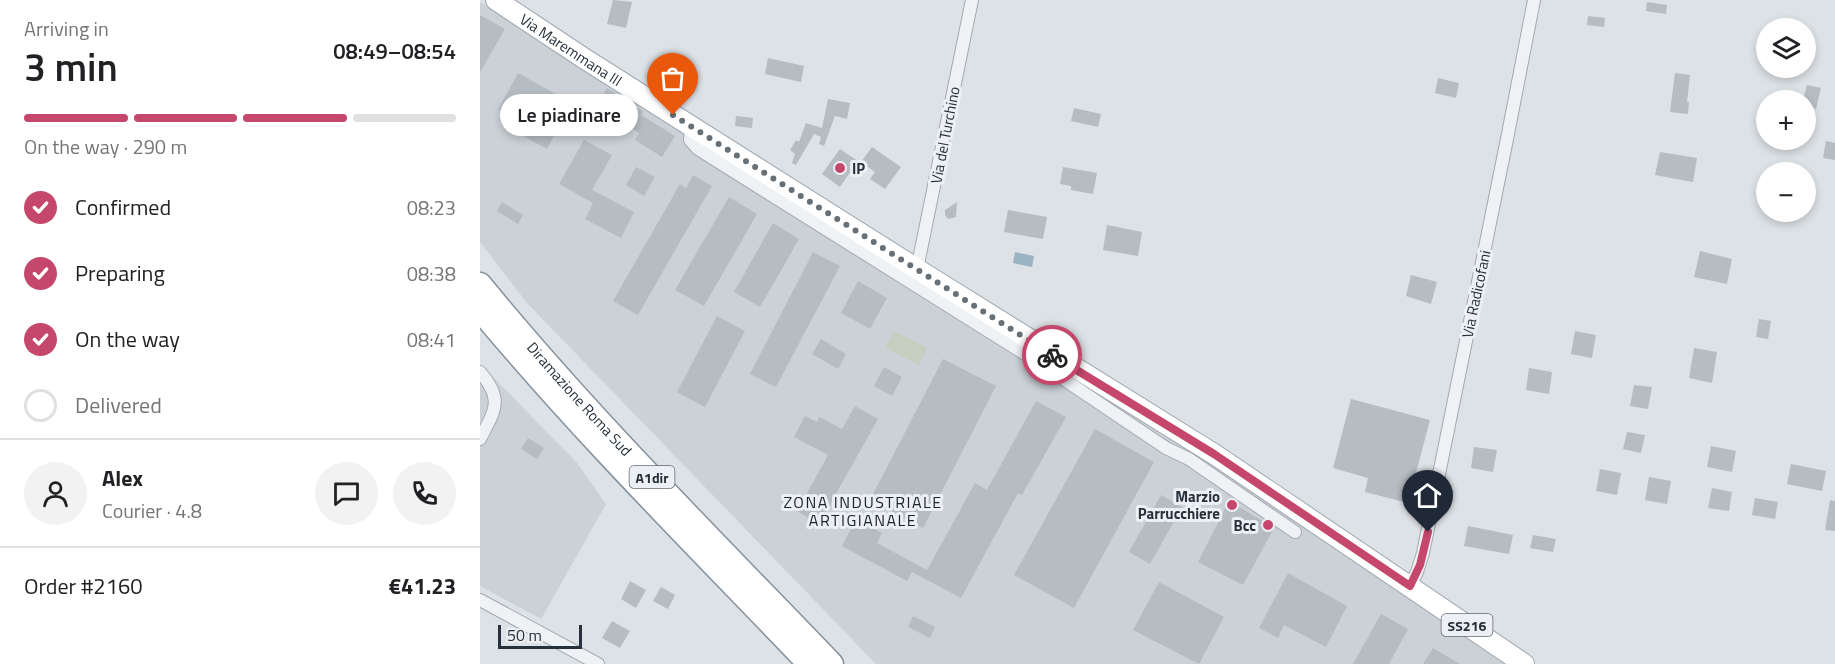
<!DOCTYPE html>
<html lang="en">
<head>
<meta charset="utf-8">
<style>
  :root { --surface:#fff; --page:#f2f2f2; --text:#202124; --muted:#757577; --line:#e0e0e0; --accent:#c5486c }
  body { margin:0; font-family:"Titillium Web",sans-serif; background:var(--page); color:var(--text); height:100vh; display:flex; flex-direction:column; font-size:22px; white-space:nowrap }
  * { box-sizing:border-box; margin:0 }
  p { font-size:20px; color:var(--muted) }
  .icon { flex:none; width:33px; height:33px; fill:none; stroke:currentColor; stroke-width:2; stroke-linecap:round; stroke-linejoin:round }
  .map { position:relative; flex:1; overflow:hidden }
  .drawer { display:flex; flex-direction:column; background:var(--surface); width:480px }
  .drawer>* { flex:none }
  .buttons { position:absolute; left:1276px; top:18px; display:grid; gap:12px }
  .buttons a { display:grid; place-items:center; width:60px; height:60px; border-radius:50%; background:var(--surface); box-shadow:0 3px 9px #0003; font-size:30px }
  .scale { position:absolute; left:18px; bottom:15px; width:84px; box-sizing:border-box; padding-left:6px; border:3px solid #27313b; border-top:0; font-size:16px; line-height:21px; white-space:nowrap; color:#27313b; -webkit-text-stroke:4px #ecf0f4; paint-order:stroke }
  .pin { position:absolute; display:grid; place-items:center; width:51px; height:51px; color:#fff; margin:-62px -26px; border-radius:50% 50% 50% 0; rotate:-45deg; box-shadow:0 0 6px #0007 }
  .pin .icon { rotate:45deg }
  .courier { position:absolute; display:grid; place-items:center; width:60px; height:60px; margin:-30px; border:4px solid #c5486c; border-radius:50%; background:#fff; color:#222; box-shadow:0 2px 8px #0007 }
  .bubble { position:absolute; height:42px; border-radius:21px; background:var(--surface); box-shadow:0 3px 9px #0003; font-size:20px; font-weight:600; line-height:42px; text-align:center }
  .headline em { font-style:normal; font-weight:600 }
  .headline div { display:flex; flex-direction:column-reverse }
  .headline { display:flex; align-items:center; justify-content:space-between; height:102px; padding:0 24px }
  h1 { font-size:39px; font-weight:600; line-height:45px }
  .bar { display:grid; grid-template-columns:repeat(4,1fr); gap:9px 6px; align-content:center; height:72px; padding:0 24px }
  .bar i { height:8px; border-radius:4px; background:var(--line) }
  .bar .current { background:var(--accent) }
  .bar p { grid-column:span 4 }
  .line { display:flex; align-items:center; gap:15px; padding:0 24px; border-top:2px solid var(--line) }
  .line div { flex:1 }
  .round { display:grid; place-items:center; flex:none; width:63px; height:63px; border-radius:32px; background:var(--page) }
  ol { padding:0 24px; list-style:none }
  li { display:flex; align-items:center; gap:18px; height:66px }
  li p { margin-inline-start:auto }
  li .icon { padding:6px; border-radius:50%; background:var(--accent); color:#fff; stroke-width:4 }
  li:last-child { color:var(--muted) }
  li i { width:33px; height:33px; border:3px solid var(--line); border-radius:50% }
  main { display:flex; flex:1; min-height:0 }
  .map>svg:first-child { display:block }
  .built { fill:#cbd1d7 }
  .green { fill:#c5cfbf }
  .water { fill:#9ab4c4 }
  .building { fill:#b5bcc2 }
  .lines { fill:none; stroke-linecap:round; stroke-linejoin:round }
  .minor-casing { stroke:#a3a9af; stroke-width:14 }
  .primary-casing { stroke:#9da8b1; stroke-width:22 }
  .motorway-casing { stroke:#85919c; stroke-width:25 }
  .minor { stroke:#eff2f5; stroke-width:12 }
  .primary { stroke:#fff; stroke-width:20 }
  .motorway { stroke:#fff; stroke-width:22 }
  .done { stroke:#676f77; stroke-width:6; stroke-dasharray:0 10.8 }
  .route { stroke:#c5486c; stroke-width:8 }
  .poi-dot { fill:#c5486c; stroke:#ecf0f4; stroke-width:2 }
  .labels { text-anchor:middle; dominant-baseline:central; stroke-width:6; stroke-linejoin:round; paint-order:stroke }
  .shield { fill:#ecf0f4; stroke:#626a72; stroke-width:1.5 }
  .shield-label { font-size:14px; font-weight:bold; fill:#27313b }
  .street-label { font-size:15px; fill:#27313b; stroke:#ecf0f4 }
  .poi-label { font-size:15px; font-weight:bold; fill:#27313b; stroke:#ecf0f4; text-anchor:end }
  .neighbourhood-label { font-size:16px; letter-spacing:1.5px; fill:#1a222c; stroke:#ecf0f4 }
</style>
</head>
<body>
<main>
<section class="drawer">
<div class="headline"><div><h1>3 min</h1><p>Arriving in</p></div><em>08:49–08:54</em></div>
<div class="bar"><i class="current"></i><i class="current"></i><i class="current"></i><i></i><p>On the way · 290 m</p></div>
<ol>
<li><svg class="icon" aria-label="check" viewBox="0 0 24 24"><path d="M5 12l5 5 9-10"/></svg>Confirmed<p>08:23</p></li>
<li><svg class="icon" aria-label="check" viewBox="0 0 24 24"><path d="M5 12l5 5 9-10"/></svg>Preparing<p>08:38</p></li>
<li><svg class="icon" aria-label="check" viewBox="0 0 24 24"><path d="M5 12l5 5 9-10"/></svg>On the way<p>08:41</p></li>
<li><i></i>Delivered</li>
</ol>
<div class="line" style="height:108px"><a class="round"><svg class="icon" aria-label="person" viewBox="0 0 24 24"><circle cx="12" cy="8" r="4"/><path d="M4 21q1-7 8-7t8 7"/></svg></a><div><b>Alex</b><p>Courier · 4.8</p></div><a class="round"><svg class="icon" aria-label="chat" viewBox="0 0 24 24"><path d="M4 5h16v11H9l-5 4z"/></svg></a><a class="round"><svg class="icon" aria-label="phone" viewBox="0 0 24 24"><path d="M5 4h4l2 5-3 2q2 4 5 5l2-3 5 2v4C11 20 4 13 5 4z"/></svg></a></div>
<div class="line" style="height:78px"><div>Order #2160</div><b>€41.23</b></div>
</section>
<div class="map">
<svg width="1355" height="664" viewBox="0 0 1355 664">
  <rect width="100%" height="100%" fill="#dde2e6"/>
  <path class="built" d="M 0,2 L 701,444 L 1035,664 L 396,664 L 47,303 L 0,242 Z
    M 0,366 L 13,377 L 97,463 L 126,504 L 61,619 L 0,586 Z"/>
  <path class="green" d="M 414,331 L 447,348 L 439,365 L 405,348 Z"/>
  <path class="water" d="M 535,252 L 554,256 L 552,267 L 533,263 Z"/>
  <path class="building" d="M 133,0 L 152,2 L 146,28 L 127,24 Z
    M 1167,2 L 1187,5 L 1186,14 L 1166,11 Z
    M 0,15 L 25,29 L 0,72 Z
    M 1108,16 L 1125,18 L 1124,27 L 1107,25 Z
    M 288,58 L 324,66 L 321,82 L 285,74 Z
    M 38,73 L 92,103 L 67,149 L 38,133 L 43,123 L 18,110 Z
    M 1195,73 L 1210,75 L 1207,102 L 1209,102 L 1208,114 L 1190,112 Z
    M 958,78 L 979,83 L 976,98 L 955,93 Z
    M 1327,85 L 1341,88 L 1336,109 L 1326,106 L 1326,100 L 1323,100 Z
    M 127,88 L 163,111 L 161,115 L 195,136 L 182,157 L 155,140 L 159,133 L 116,105 Z
    M 348,99 L 370,103 L 367,119 L 355,116 L 344,146 L 339,144 L 341,137 L 334,134 L 316,165 L 312,163 L 315,154 L 310,150 L 316,140 L 319,142 L 326,123 L 342,128 Z
    M 594,108 L 621,114 L 618,127 L 591,121 Z
    M 256,116 L 273,118 L 272,128 L 255,126 Z
    M 104,140 L 132,155 L 112,190 L 154,212 L 141,238 L 105,219 L 113,203 L 79,184 Z
    M 1346,141 L 1355,143 L 1355,160 L 1343,158 Z
    M 392,147 L 421,167 L 405,189 L 390,179 L 395,172 L 381,162 Z
    M 360,149 L 378,161 L 360,187 L 342,174 Z
    M 1180,152 L 1217,158 L 1213,182 L 1175,175 Z
    M 156,167 L 175,177 L 164,196 L 146,185 Z
    M 583,167 L 617,173 L 613,194 L 591,190 L 591,186 L 580,184 Z
    M 213,175 L 232,186 L 158,315 L 133,301 L 200,184 L 206,188 Z
    M 249,197 L 277,214 L 224,306 L 195,290 Z
    M 22,202 L 43,215 L 38,224 L 17,211 Z
    M 477,202 L 476,217 L 468,219 L 465,215 L 465,210 Z
    M 528,210 L 567,217 L 563,239 L 524,232 Z
    M 293,223 L 319,239 L 280,307 L 254,292 Z
    M 627,225 L 662,232 L 658,256 L 623,250 Z
    M 1220,251 L 1252,259 L 1247,284 L 1214,277 Z
    M 333,252 L 360,266 L 296,387 L 270,374 Z
    M 931,275 L 957,282 L 951,304 L 926,296 Z
    M 378,281 L 407,298 L 390,329 L 361,313 Z
    M 237,316 L 265,331 L 225,407 L 197,392 Z
    M 1279,319 L 1291,321 L 1288,339 L 1276,337 Z
    M 1095,331 L 1116,335 L 1112,358 L 1091,354 Z
    M 341,339 L 366,354 L 358,369 L 332,354 Z
    M 1214,348 L 1237,352 L 1232,383 L 1209,378 Z
    M 463,359 L 516,386 L 443,528 L 390,500 Z
    M 404,367 L 422,377 L 412,396 L 394,386 Z
    M 1049,368 L 1072,372 L 1069,394 L 1046,390 Z
    M 1154,385 L 1172,387 L 1168,409 L 1150,406 Z
    M 871,399 L 950,420 L 928,503 L 885,492 L 888,478 L 853,468 Z
    M 556,401 L 586,417 L 542,495 L 538,493 L 481,598 L 432,572 L 427,581 L 362,546 L 376,519 L 402,533 L 397,543 L 447,570 L 495,483 L 507,490 Z
    M 375,406 L 398,419 L 339,524 L 317,511 L 348,455 L 314,437 L 325,416 L 337,422 L 339,417 L 362,429 Z
    M 615,429 L 674,462 L 594,608 L 534,575 Z
    M 1147,432 L 1165,435 L 1161,453 L 1143,449 Z
    M 48,438 L 64,448 L 57,459 L 41,449 Z
    M 1231,446 L 1256,451 L 1252,472 L 1227,467 Z
    M 994,447 L 1017,450 L 1013,472 L 991,468 Z
    M 1311,464 L 1346,471 L 1342,491 L 1307,484 Z
    M 1120,469 L 1141,473 L 1137,495 L 1116,491 Z
    M 1169,477 L 1191,481 L 1187,504 L 1165,500 Z
    M 1232,488 L 1252,492 L 1249,511 L 1228,508 Z
    M 681,495 L 702,507 L 670,564 L 649,552 Z
    M 1275,498 L 1298,502 L 1295,519 L 1272,515 Z
    M 1350,500 L 1355,501 L 1355,531 L 1345,530 Z
    M 749,501 L 794,528 L 763,585 L 718,562 Z
    M 988,526 L 1033,535 L 1029,554 L 984,546 Z
    M 1053,535 L 1076,539 L 1073,552 L 1050,548 Z
    M 808,573 L 867,606 L 846,647 L 804,625 L 798,638 L 779,628 Z
    M 150,581 L 166,590 L 156,608 L 141,599 Z
    M 679,582 L 744,617 L 719,664 L 653,630 Z
    M 181,587 L 195,595 L 188,609 L 173,601 Z
    M 901,614 L 928,629 L 909,664 L 873,664 Z
    M 433,616 L 455,627 L 450,638 L 428,627 Z
    M 132,621 L 150,631 L 140,648 L 122,638 Z
    M 953,648 L 980,664 L 943,664 Z"/>
  <g class="lines">
    <g class="minor-casing">
      <path id="minor" d="M 211,126 L 210,140 L 218,149 L 561,364 L 686,448 L 709,459 L 815,532
        M 437,269 L 492,0
        M 0,372 C 24,400 15,410 0,439
        M 930,586 L 937,572 L 943,553 L 1027,139 L 1054,0
        M 0,600 L 118,664"/>
    </g>
    <g class="primary-casing">
      <g id="primary">
        <path id="s1" d="M 16,0 L 105,59 L 437,269 L 734,454 L 1044,664"/>
      </g>
    </g>
    <g class="motorway-casing">
      <g id="motorway">
        <path id="s2" d="M 0,284 C 109,417 232,539 352,664"/>
        <path d="M 0,310 C 103,434 218,548 329,664"/>
      </g>
    </g>
    <use href="#minor" class="minor"/>
    <use href="#primary" class="primary"/>
    <use href="#motorway" class="motorway"/>
  </g>
  <g class="lines">
    <path class="done" d="M 193,115 L 572,355"/>
    <path class="route" d="M 572,355 L 734,454 L 930,586 L 940,565 L 948,532"/>
  </g>
  <g class="poi-dot">
    <circle cx="360" cy="168" r="6"/>
    <circle cx="752" cy="505" r="6"/>
    <circle cx="788" cy="525" r="6"/>
  </g>
  <g class="labels">
    <g class="shield">
      <rect x="149.5" y="466" width="45" height="22" rx="4.5"/>
      <rect x="961.5" y="614" width="51" height="22" rx="4.5"/>
    </g>
    <g class="shield-label">
      <text x="172" y="477">A1dir</text>
      <text x="987" y="625">SS216</text>
    </g>
    <g class="street-label">
      <text stroke="none"><textPath href="#s1" startOffset="90">Via Maremmana III</textPath></text>
      <text transform="translate(465 135) rotate(-79)">Via del Turchino</text>
      <text transform="translate(996 294) rotate(-78)">Via Radicofani</text>
      <text stroke="none"><textPath href="#s2" startOffset="152">Diramazione Roma Sud</textPath></text>
    </g>
    <g class="poi-label">
      <text x="372" y="168" text-anchor="start">IP</text>
      <text x="740" y="496">Marzio<tspan x="740" dy="17">Parrucchiere</tspan></text>
      <text x="776" y="525">Bcc</text>
    </g>
    <g class="neighbourhood-label">
      <text x="383" y="502">ZONA INDUSTRIALE<tspan x="383" dy="18">ARTIGIANALE</tspan></text>
    </g>
  </g>
</svg>
<div class="buttons">
<a><svg class="icon" aria-label="layers" viewBox="0 0 24 24"><path d="M12 4l9 5-9 5-9-5zM3 14l9 5 9-5"/></svg></a>
<a>+</a>
<a>−</a>
</div>
<div class="scale">50 m</div>
<div class="pin" style="left:193px;top:115px;background:#ea580c"><svg class="icon" aria-label="bag" viewBox="0 0 24 24"><path d="M5 8h14l-1 12H6zM9 8a3 3 0 0 1 6 0"/></svg></div>
<div class="pin" style="left:948px;top:532px;background:#1f2937"><svg class="icon" aria-label="home" viewBox="0 0 24 24"><path d="M3 11l9-7 9 7M6 9v11h12V9"/></svg></div>
<div class="courier" style="left:572px;top:355px"><svg class="icon" aria-label="bike" viewBox="0 0 24 24"><circle cx="6" cy="16" r="4"/><circle cx="18" cy="16" r="4"/><path d="M6 16l4-8h5l3 8M10 8l3 8H6M13 5h3"/></svg></div>
<div class="bubble" style="left:20px;top:94px;width:138px">Le piadinare</div>
</div>
</main>
</body>
</html>
